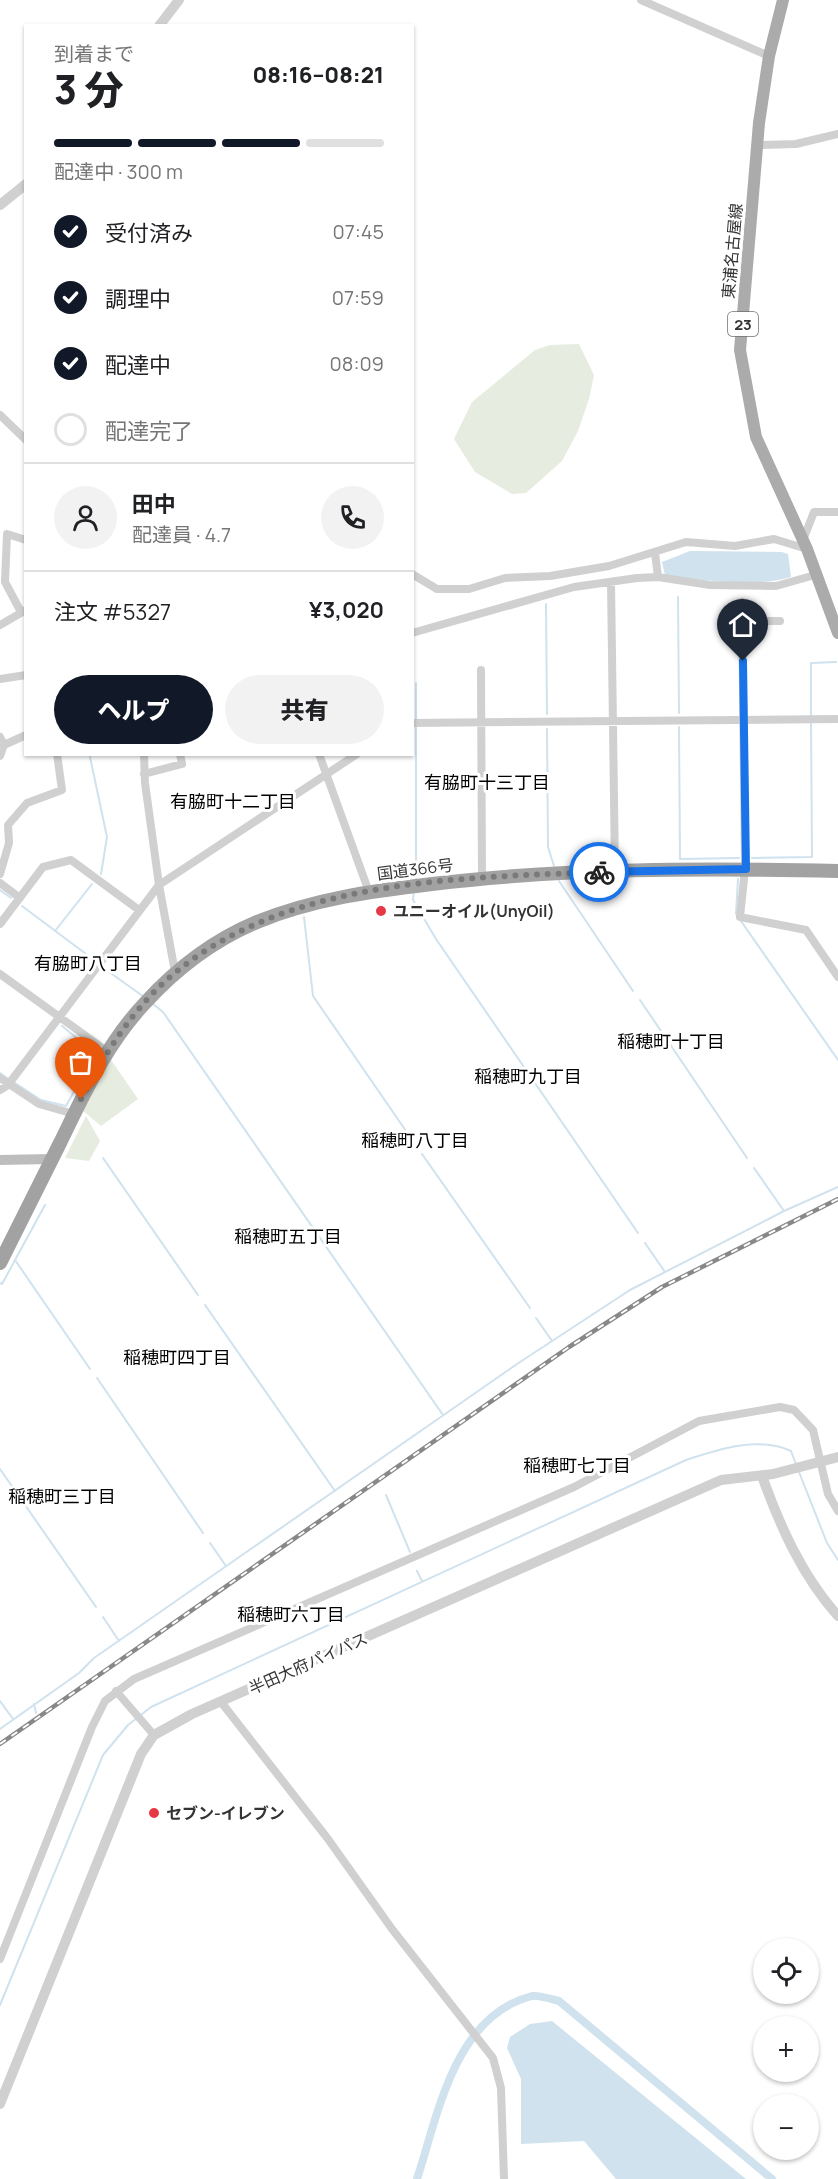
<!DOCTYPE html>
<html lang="ja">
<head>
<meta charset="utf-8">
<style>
  :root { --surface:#fff; --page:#f2f2f2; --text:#202124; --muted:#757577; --line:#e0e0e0; --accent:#111827 }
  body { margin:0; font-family:Manrope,"Noto Sans JP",sans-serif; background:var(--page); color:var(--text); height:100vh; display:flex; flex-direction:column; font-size:22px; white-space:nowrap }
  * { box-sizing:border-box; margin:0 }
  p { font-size:20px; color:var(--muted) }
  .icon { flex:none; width:33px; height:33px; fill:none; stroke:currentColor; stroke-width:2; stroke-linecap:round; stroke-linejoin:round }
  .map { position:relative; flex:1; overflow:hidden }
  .sheet { position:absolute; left:24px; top:24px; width:390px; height:732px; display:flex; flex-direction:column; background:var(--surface); border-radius:0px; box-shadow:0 2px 4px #0004 }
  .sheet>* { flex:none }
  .controls { position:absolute; left:753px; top:1938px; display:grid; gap:12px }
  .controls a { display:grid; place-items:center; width:66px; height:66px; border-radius:50%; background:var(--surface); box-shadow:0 2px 4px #0004; font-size:30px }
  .pin { position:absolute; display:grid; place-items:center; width:51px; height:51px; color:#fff; margin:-62px -26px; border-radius:50% 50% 50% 0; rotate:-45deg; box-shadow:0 0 6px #0007 }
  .pin .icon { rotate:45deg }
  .courier { position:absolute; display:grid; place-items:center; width:60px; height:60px; margin:-30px; border:4px solid #1a73e8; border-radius:50%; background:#fff; color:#222; box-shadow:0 2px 8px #0007 }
  .summary em { font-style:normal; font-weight:800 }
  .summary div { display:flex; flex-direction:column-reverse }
  .summary { display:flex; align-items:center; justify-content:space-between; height:102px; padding:0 30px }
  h1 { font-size:39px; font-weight:800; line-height:45px }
  .bar { display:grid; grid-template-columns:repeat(4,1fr); gap:9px 6px; align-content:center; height:72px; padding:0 30px }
  .bar i { height:8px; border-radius:4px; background:var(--line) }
  .bar .selected { background:var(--accent) }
  .bar p { grid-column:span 4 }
  .line { display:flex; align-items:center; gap:15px; padding:0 30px; border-top:2px solid var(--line) }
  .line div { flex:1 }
  .round { display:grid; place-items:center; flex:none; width:63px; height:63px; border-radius:32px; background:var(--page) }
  ol { padding:0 30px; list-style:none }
  li { display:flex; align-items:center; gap:18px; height:66px }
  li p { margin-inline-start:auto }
  li .icon { padding:6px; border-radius:50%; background:var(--accent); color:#fff; stroke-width:4 }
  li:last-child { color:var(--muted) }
  li i { width:33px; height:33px; border:3px solid var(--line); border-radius:50% }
  .action { display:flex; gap:12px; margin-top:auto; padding:12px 30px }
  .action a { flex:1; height:69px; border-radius:36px; background:var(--accent); color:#fff; font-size:24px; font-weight:800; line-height:69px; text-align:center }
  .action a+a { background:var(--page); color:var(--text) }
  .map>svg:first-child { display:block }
  .green { fill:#e6ecdf }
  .water { fill:#cfe2ee }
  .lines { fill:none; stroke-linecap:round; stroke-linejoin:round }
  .stream { stroke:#cfe2ee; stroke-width:2 }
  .canal { stroke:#cfe2ee; stroke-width:8 }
  .minor { stroke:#d0d0d0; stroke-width:8 }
  .tertiary { stroke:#d0d0d0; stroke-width:10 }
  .secondary { stroke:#bdbdbd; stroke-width:10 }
  .primary { stroke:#ababab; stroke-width:12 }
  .trunk { stroke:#a2a2a2; stroke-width:14 }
  .rail-casing { stroke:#888; stroke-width:4.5 }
  .rail { stroke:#fff; stroke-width:2; stroke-dasharray:7; stroke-linecap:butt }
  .done { stroke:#7a7a7a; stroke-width:6; stroke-dasharray:0 10.8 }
  .route { stroke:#1a73e8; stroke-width:8 }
  .poi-dot { fill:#e63946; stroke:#fff; stroke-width:2 }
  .labels { text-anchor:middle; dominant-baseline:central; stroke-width:6; stroke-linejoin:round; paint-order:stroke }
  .shield { fill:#fff; stroke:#707070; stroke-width:1.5 }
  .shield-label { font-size:15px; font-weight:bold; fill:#333 }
  .street-label { font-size:16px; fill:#333; stroke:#fff }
  .poi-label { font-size:16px; font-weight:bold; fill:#333; stroke:#fff; text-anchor:start }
  .neighbourhood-label { font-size:18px; fill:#000; stroke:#fff }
</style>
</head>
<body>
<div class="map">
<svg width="838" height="2179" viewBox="0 0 838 2179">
  <rect width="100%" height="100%" fill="#fff"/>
  <path class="green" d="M 579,344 L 594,375 L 589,399 L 578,431 L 562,461 L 526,493 L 512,494 L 475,472 L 454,439 L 472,402 L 535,350 L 550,345 Z
    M 109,1057 L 138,1099 L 101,1126 L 83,1111 Z
    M 86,1116 L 100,1141 L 89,1161 L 65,1158 Z"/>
  <path class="water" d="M 690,551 L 782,552 L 788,554 L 791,577 C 755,588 702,580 665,575 L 662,562 Z
    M 552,2021 L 746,2179 L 616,2179 L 584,2141 L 521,2144 L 521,2079 L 507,2048 L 510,2037 L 530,2024 Z"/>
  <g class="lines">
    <path class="stream" d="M 678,597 L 679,713
      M 546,604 L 547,714
      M 811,716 L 811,663 L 836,662
      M 679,727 L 680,859 L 739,858
      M 547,729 L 548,847 L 554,866
      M 90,757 L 107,837 L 101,874
      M 752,858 L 812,857 L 811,721
      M 738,879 L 736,914 L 838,1060
      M 416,880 L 416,683
      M 559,881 L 633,991
      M 0,890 L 11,898
      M 414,891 L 413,900 L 436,939 L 638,1233
      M 22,906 L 94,960
      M 304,917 L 313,996 L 415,1144
      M 55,931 L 92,884
      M 105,969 L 144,997
      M 640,1000 L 747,1158
      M 153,1004 L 163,1012 L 443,1415
      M 0,1073 L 7,1078
      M 15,1083 L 41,1100 L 66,1106 L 95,1053 L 62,1026
      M 422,1154 L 530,1308
      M 103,1158 L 198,1295
      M 754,1168 L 784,1211
      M 645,1243 L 665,1272
      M 15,1260 L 90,1369
      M 0,1283 L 2,1284 L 45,1205
      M 205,1305 L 335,1491
      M 536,1318 L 552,1341
      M 97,1378 L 203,1533
      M 0,1469 L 96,1607
      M 799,1472 L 827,1543 L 838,1560
      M 386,1495 L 410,1552
      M 210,1543 L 226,1566
      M 417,1571 L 422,1581
      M 103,1617 L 119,1641
      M 0,1701 L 13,1719
      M 34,1704 L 36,1713
      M 0,1729 L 79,1673 L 94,1658 L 517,1364 L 630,1290 L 784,1211 L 838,1187
      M 0,2005 L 103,1755 L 128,1725 L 151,1707 L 686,1460 C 719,1449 758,1436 791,1451 L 796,1464"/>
    <path class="canal" d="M 417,2179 C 438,2115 454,2016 532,1996 C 539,1995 551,1999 559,2001 L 772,2179"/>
    <path class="minor" d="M 641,0 L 769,56
      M 758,145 L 796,144 L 838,134
      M 0,415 L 26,440
      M 803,540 L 814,512 L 838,512
      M 655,553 L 658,577
      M 412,574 L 437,589 L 469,589 L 505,578 L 550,576 L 609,566 L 686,542 L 735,546 L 774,539 L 807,549
      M 611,582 L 615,871
      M 742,602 L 745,869 L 740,917 L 806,930 L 838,977
      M 21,612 L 5,582 L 7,534 L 26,540
      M 742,621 L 780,621
      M 0,625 L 26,610
      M 412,633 L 574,587 L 637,578 L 658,577 L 710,585 L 776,586 L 815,575
      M 481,670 L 482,878
      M 0,679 L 26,675
      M 412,723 L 838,719
      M 0,737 L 4,745 L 0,756
      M 4,745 L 26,735
      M 144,754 L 145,783 L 159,885 L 175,972
      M 319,754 L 369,892
      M 144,774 L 182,764 L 180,754
      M 0,874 L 9,843 L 8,825 L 27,803 L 62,790 L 57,754
      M 0,883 L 20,898
      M 0,924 L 43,867 L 71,860 L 139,910
      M 0,974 L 108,1052
      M 0,1078 L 39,1104 L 74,1114
      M 0,1090 L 8,1085 L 159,885 L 357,754
      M 116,1691 L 154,1735
      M 221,1702 L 328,1839 L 392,1929 L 493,2058 L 501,2088 L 504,2179
      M 0,1959 L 92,1727 L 105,1701 L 134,1679 L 574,1487 L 699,1421 L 780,1407 L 794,1410 L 813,1430 L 828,1494 L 838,1511"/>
    <path class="tertiary" d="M 159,26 L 179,0
      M 0,205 L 26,184
      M 762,1476 C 780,1526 802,1576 838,1616
      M 0,2104 L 141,1754 L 154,1735 L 192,1714 L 721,1480 L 773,1474 L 838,1457"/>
    <path class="secondary" d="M 0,1160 L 52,1159"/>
    <path class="primary" d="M 783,0 L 769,56 L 759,123 L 740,350 L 756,437 L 807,549 L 838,633"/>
    <path class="trunk" d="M 0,1263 C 20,1223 40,1183 60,1143 C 84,1094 107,1043 145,1003 C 176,969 214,940 257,922 C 313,899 372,891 432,884 C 566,868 703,868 838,871"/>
    <g class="rail-casing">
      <path id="rail" d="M 0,1744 L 569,1347 L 662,1287 L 838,1199"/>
    </g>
    <use href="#rail" class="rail"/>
  </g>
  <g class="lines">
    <path class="done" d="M 81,1099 C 106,1052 135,1005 176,972 C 290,879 459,878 599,872"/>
    <path class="route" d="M 599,872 L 746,869 L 743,661"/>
  </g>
  <g class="poi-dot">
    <circle cx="381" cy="911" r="6"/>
    <circle cx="154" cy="1813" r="6"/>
  </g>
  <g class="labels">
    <rect class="shield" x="728" y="312" width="30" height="24" rx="4.5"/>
    <g class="shield-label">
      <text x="743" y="324">23</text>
    </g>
    <g class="street-label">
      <text transform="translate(732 251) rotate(-85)">東浦名古屋線</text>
      <text transform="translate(415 869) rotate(-7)">国道366号</text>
      <text transform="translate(308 1663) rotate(-24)">半田大府パイパス</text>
    </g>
    <g class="poi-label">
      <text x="393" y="911">ユニーオイル(UnyOil)</text>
      <text x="166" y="1813">セブン-イレブン</text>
    </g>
    <g class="neighbourhood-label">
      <text x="487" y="782">有脇町十三丁目</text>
      <text x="233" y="801">有脇町十二丁目</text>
      <text x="88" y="963">有脇町八丁目</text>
      <text x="671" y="1041">稲穂町十丁目</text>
      <text x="528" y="1076">稲穂町九丁目</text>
      <text x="415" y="1140">稲穂町八丁目</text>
      <text x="288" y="1236">稲穂町五丁目</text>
      <text x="177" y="1357">稲穂町四丁目</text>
      <text x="577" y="1465">稲穂町七丁目</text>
      <text x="62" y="1496">稲穂町三丁目</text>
      <text x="291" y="1614">稲穂町六丁目</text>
    </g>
  </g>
</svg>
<div class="controls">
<a><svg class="icon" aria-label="locate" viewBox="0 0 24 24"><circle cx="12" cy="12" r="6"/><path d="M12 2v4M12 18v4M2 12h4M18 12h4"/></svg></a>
<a>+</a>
<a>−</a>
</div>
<div class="pin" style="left:81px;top:1099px;background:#ea580c"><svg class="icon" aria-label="bag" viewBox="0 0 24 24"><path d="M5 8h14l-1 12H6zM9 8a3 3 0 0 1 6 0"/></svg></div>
<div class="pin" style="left:743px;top:661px;background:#1f2937"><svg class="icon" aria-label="home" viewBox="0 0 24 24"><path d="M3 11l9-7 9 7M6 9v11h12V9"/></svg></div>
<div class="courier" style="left:599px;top:872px"><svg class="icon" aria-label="bike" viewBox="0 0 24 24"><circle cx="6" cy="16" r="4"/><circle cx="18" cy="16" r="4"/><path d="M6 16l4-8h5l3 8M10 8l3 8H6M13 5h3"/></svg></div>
<section class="sheet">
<div class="summary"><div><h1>3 分</h1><p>到着まで</p></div><em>08:16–08:21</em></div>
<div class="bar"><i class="selected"></i><i class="selected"></i><i class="selected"></i><i></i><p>配達中 · 300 m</p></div>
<ol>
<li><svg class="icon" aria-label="check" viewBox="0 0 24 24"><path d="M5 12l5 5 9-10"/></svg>受付済み<p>07:45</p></li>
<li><svg class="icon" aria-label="check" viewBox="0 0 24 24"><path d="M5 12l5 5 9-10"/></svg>調理中<p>07:59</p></li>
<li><svg class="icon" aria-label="check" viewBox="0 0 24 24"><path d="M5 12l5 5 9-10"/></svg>配達中<p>08:09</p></li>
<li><i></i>配達完了</li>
</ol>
<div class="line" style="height:108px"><a class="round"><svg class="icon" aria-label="person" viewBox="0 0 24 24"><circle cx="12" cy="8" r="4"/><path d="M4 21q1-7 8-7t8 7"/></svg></a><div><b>田中</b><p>配達員 · 4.7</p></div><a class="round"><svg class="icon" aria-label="phone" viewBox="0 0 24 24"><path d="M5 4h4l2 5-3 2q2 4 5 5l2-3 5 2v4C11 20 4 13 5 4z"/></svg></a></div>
<div class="line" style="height:78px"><div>注文 #5327</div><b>¥3,020</b></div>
<div class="action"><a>ヘルプ</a><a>共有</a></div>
</section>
</div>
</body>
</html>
